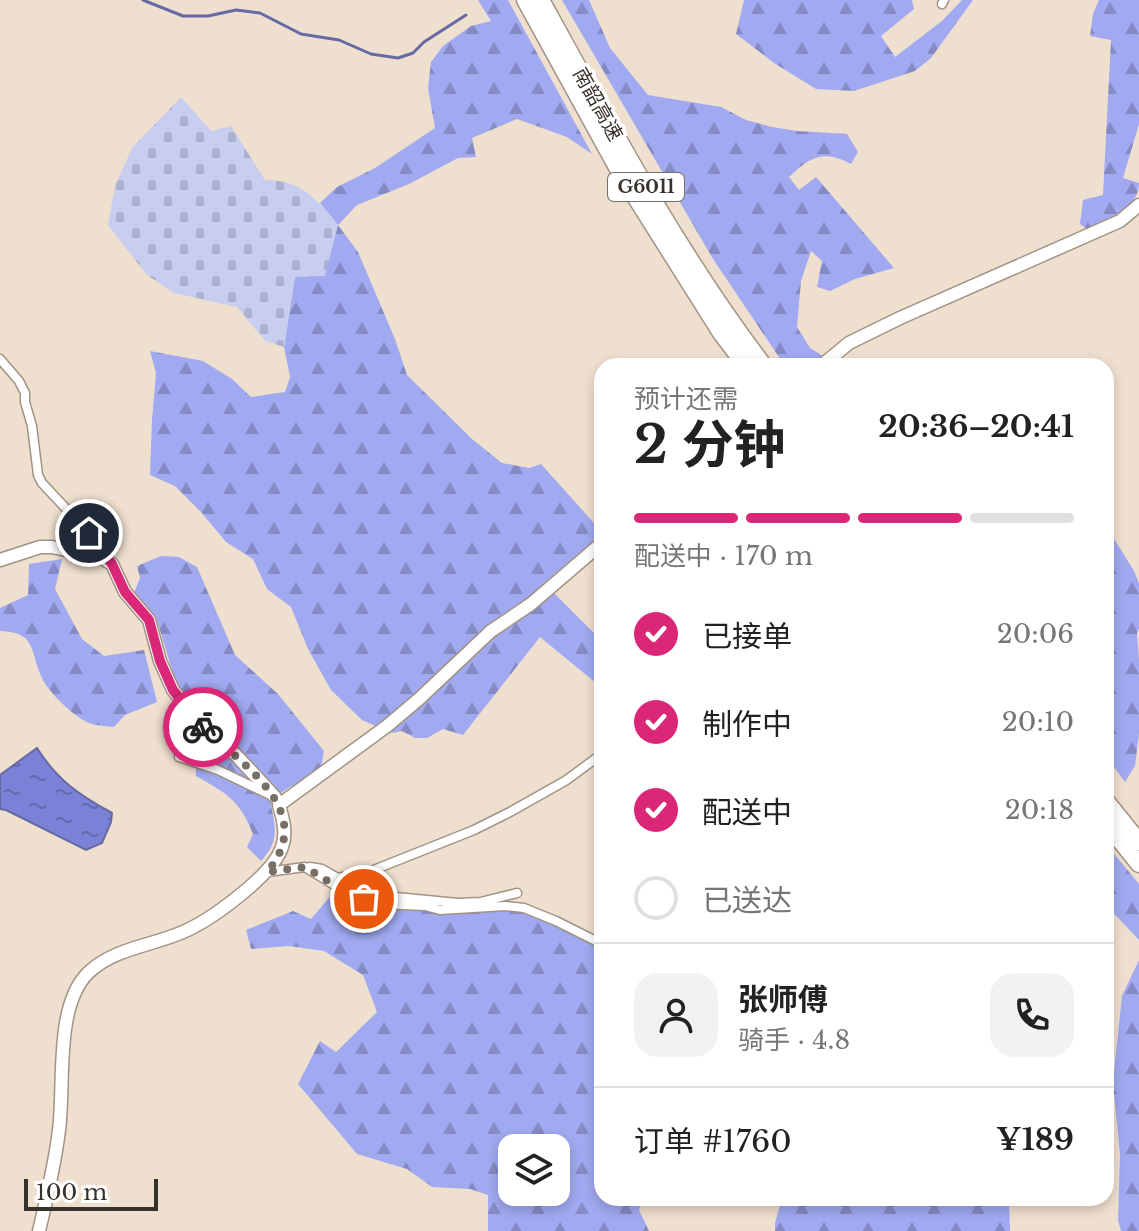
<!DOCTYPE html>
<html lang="zh">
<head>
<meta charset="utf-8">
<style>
  :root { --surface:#fff; --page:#f2f2f2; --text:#222; --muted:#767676; --line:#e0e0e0; --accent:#db2777 }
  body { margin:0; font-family:"Libre Baskerville","Noto Sans SC",serif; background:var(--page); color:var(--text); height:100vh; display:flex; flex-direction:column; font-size:30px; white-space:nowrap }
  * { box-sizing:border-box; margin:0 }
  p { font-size:26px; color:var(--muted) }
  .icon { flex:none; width:44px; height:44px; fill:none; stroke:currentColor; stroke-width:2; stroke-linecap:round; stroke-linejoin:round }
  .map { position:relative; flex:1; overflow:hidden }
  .panel { position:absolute; left:594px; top:358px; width:520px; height:848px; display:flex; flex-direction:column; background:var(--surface); border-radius:24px; box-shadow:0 4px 12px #0003 }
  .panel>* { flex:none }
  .controls { position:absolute; left:498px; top:1134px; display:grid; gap:16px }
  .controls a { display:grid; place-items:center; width:72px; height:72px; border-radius:16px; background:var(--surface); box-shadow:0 4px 12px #0003; font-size:40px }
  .scale { position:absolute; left:24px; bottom:20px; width:134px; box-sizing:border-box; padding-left:8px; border:4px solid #37312b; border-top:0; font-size:22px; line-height:28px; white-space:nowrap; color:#37312b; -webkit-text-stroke:6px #fff; paint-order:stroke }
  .pin { position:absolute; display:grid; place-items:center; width:68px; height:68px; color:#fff; margin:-34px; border:4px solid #fff; border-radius:50%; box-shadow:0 2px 8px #0007 }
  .courier { position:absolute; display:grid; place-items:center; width:80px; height:80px; margin:-40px; border:6px solid #db2777; border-radius:50%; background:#fff; color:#222; box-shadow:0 2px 10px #0007 }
  .summary em { font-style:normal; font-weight:700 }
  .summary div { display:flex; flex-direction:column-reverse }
  .summary { display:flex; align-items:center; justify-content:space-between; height:136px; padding:0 40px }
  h1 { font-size:52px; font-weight:700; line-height:60px }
  .bar { display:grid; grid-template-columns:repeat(4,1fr); gap:12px 8px; align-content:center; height:96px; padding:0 40px }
  .bar i { height:10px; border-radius:6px; background:var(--line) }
  .bar .selected { background:var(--accent) }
  .bar p { grid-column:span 4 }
  .line { display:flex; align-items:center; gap:20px; padding:0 40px; border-top:2px solid var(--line) }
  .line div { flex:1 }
  .round { display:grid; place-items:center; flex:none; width:84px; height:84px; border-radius:24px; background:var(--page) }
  ol { padding:0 40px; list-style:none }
  li { display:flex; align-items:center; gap:24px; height:88px }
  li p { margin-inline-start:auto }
  li .icon { padding:8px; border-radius:50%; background:var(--accent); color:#fff; stroke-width:4 }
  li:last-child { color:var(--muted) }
  li i { width:44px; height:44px; border:4px solid var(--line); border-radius:50% }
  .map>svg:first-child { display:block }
  .forest { fill:url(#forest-firs); fill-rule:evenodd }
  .cemetery { fill:url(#cemetery-stones) }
  .water { fill:url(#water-ripples); stroke:#6669a3; stroke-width:2 }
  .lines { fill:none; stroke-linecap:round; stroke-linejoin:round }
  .stream { stroke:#6669a3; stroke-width:3 }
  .street-casing { stroke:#a29385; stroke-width:11 }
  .secondary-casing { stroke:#a29385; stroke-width:15 }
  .highway-casing { stroke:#a29385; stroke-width:19 }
  .street { stroke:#fff; stroke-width:8 }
  .secondary { stroke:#fff; stroke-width:12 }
  .highway { stroke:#fff; stroke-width:16 }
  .done { stroke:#776e64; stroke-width:8; stroke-dasharray:0 14.4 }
  .route { stroke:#db2777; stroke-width:10 }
  .labels { text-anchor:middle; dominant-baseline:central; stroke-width:7; stroke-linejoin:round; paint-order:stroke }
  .shield { fill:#fff; stroke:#736f6b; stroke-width:2 }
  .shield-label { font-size:18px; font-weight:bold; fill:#37312b }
  .street-label { font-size:20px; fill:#37312b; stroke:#fff }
</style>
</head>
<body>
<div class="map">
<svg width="1139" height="1231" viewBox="0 0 1139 1231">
  <defs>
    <pattern id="forest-firs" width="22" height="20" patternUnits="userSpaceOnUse" patternTransform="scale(2)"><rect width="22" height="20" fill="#a1a9f0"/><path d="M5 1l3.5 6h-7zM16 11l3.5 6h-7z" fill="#848ac3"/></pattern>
    <pattern id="cemetery-stones" width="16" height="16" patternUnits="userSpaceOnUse" patternTransform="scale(2)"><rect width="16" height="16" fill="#c8cef0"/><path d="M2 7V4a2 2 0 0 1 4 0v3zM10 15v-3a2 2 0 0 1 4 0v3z" fill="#acb1ce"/></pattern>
    <pattern id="water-ripples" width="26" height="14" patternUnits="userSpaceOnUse" patternTransform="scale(2)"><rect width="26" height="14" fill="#7a81d6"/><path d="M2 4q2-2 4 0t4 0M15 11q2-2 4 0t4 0" fill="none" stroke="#656aae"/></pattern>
  </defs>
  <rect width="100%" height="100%" fill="#efdfcf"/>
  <path class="forest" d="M 478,0 L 508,0 L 592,154 L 567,137 L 517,119 L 472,138 L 476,157 L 458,158 L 409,184 L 357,205 L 338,225 L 358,252 L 395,339 L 407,375 L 472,439 L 502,463 L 529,468 L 541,464 L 602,532 L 602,534 L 544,583 L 602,641 L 602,688 L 540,637 L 463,735 L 443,729 L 427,738 L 415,738 L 402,731 L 392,733 L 362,720 L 331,690 L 308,649 L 291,607 L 267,589 L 253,559 L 226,542 L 201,512 L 175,486 L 150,475 L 152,420 L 156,373 L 150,351 L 203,361 L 232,379 L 251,397 L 285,392 L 290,377 L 284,347 L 295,276 L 338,225 L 320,203 L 337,187 L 375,168 L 435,128 L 428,88 L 431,62 L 443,46 L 471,26 L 491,21 Z
    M 562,0 L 589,0 L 610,48 L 648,95 L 721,107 L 746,120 L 772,127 L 797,131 L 847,134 L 858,152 L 851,164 C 823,149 810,157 789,177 L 799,190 L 816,177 L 894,268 L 855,279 L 830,291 L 817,287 L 822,261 L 811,251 L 801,281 L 797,327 L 810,348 L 839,366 L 785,366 L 713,259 Z
    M 744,0 L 912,0 L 914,9 L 881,36 L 895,57 L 942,21 L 962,0 L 973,0 L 931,58 L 915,71 L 854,91 L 816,89 L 774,63 L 736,34 Z
    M 1099,0 L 1139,0 L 1139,124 L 1123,178 L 1139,183 C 1139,209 1107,219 1087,229 L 1080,224 L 1083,200 L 1103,195 L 1111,40 L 1090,36 L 1093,14 Z
    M 1106,526 L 1134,571 L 1139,583 L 1139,628 L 1137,633 L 1139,660 L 1139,734 L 1135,766 L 1125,782 L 1106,756 Z
    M 161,556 L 179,557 L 197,567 L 235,655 L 278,694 L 324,751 L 321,768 L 282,792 L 271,805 C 276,830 279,841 261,861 L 247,847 L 253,834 C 240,800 226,793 196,776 L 195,733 L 190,702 L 175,680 L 156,617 L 134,593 L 140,578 L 137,566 Z
    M 62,559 L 55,589 L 82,639 L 104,656 L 144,650 L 157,702 L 125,715 L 114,727 C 106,726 97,726 89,723 C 74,717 47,691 41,676 C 30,650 36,632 0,631 L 0,608 L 28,595 L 29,564 Z
    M 1106,844 L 1139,884 L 1139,940 L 1106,905 Z
    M 338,887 L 364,899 L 425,906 L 524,908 L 601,943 L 598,950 L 602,952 L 602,1198 L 642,1198 L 639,1210 L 649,1231 L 488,1231 L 488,1195 L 470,1189 L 432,1187 L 407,1169 L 357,1154 L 298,1084 L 320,1041 L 336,1052 L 377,1012 L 363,975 L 324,951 L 289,946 L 251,949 L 246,930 L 293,911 L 311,919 ZM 512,1148 L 556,1148 L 556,1192 L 512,1192 Z
    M 1139,960 L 1139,1231 L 1121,1231 L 1118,1220 L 1120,1155 L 1113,1082 L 1122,996 Z
    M 782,1198 L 1009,1198 L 1010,1231 L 775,1231 L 775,1223 Z"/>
  <path class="cemetery" d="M 181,97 L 211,131 L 231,126 L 265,180 C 300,179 317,199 338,225 L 325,276 L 295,277 L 284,347 L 265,341 L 237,307 L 174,293 L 147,275 L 108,225 L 115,186 L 132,148 Z"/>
  <path class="water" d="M 37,748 C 57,780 79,795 112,813 L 111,822 L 102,843 L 86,850 L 6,810 L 0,809 L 0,775 Z"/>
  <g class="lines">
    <path class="stream" d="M 143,0 L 183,16 L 208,16 L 236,10 L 260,13 L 301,34 L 339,40 L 371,54 L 398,58 L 413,53 L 424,42 L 466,15"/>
    <g class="street-casing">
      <path id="street" d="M 942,4 L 944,0
        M 0,359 L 19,381 L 25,393 L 25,402 L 32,426 L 38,475 L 42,483 L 89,533 L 109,560
        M 179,757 L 218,770 L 268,794
        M 310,867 L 322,869 L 348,884 L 375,895 L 458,903 L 481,902 L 517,893
        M 267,872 L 305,867 L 346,892 L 381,904 L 425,906 L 440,910 L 505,906 L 524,908 L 556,921 L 602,944
        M 337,878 L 366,873 L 474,830 L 510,812 L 565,781 L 602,754"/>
    </g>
    <g class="secondary-casing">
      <path id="secondary" d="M 821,366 L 849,343 L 900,318 L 1120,221 L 1139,205
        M 0,560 L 40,547 L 52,547 L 102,558 L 112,564 L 125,592 L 149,620 L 160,661 L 173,690 L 202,725 L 220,743 L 235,754 L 275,797
        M 39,1231 C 47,1197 55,1164 59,1130 C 65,1085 54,1005 89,972 C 115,948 151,946 183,932 C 211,920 273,875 282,847 C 287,833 283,819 279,805 L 387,726 L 419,699 L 491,631 L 531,604 L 602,543"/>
    </g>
    <g class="highway-casing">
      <path id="highway" d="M 525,0 L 619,171 L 721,333 L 746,366
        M 541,0 C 610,125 677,252 764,366
        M 1106,801 L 1139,842
        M 1106,823 L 1139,864"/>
    </g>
    <use href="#street" class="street"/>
    <use href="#secondary" class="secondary"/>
    <use href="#highway" class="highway"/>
  </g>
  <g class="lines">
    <path class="done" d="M 203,727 C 242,765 319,811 267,872 L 305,867 L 346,892 L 364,899"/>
    <path class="route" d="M 89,533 L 112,564 L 125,592 L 149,620 L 160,661 L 173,690 L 203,727"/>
  </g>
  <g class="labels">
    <rect class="shield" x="608" y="173" width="76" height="28" rx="6"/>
    <g class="shield-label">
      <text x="646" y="187">G6011</text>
    </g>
    <g class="street-label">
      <text transform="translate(598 104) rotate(61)">南韶高速</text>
    </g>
  </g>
</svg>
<div class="controls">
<a><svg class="icon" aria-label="layers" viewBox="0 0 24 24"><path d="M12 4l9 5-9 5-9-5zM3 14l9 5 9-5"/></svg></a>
</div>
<div class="scale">100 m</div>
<div class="pin" style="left:364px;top:899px;background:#ea580c"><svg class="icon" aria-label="bag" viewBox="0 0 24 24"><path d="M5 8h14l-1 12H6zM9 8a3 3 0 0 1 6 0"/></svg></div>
<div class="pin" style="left:89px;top:533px;background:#1f2937"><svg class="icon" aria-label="home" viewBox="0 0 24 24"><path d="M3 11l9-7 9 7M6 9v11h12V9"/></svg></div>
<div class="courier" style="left:203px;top:727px"><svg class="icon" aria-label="bike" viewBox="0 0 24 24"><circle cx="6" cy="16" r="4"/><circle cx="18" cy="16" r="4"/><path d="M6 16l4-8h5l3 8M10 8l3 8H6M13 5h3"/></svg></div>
<section class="panel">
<div class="summary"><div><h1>2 分钟</h1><p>预计还需</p></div><em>20:36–20:41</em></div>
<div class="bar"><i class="selected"></i><i class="selected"></i><i class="selected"></i><i></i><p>配送中 · 170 m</p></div>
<ol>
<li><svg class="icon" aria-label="check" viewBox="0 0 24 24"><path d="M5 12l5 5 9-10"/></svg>已接单<p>20:06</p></li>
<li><svg class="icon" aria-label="check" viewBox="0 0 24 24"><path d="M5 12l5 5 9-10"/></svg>制作中<p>20:10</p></li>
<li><svg class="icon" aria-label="check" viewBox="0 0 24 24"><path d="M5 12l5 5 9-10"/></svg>配送中<p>20:18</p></li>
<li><i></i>已送达</li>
</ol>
<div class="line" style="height:144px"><a class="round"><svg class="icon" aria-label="person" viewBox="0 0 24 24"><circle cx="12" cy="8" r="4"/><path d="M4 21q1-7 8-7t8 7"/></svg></a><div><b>张师傅</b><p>骑手 · 4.8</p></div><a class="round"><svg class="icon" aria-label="phone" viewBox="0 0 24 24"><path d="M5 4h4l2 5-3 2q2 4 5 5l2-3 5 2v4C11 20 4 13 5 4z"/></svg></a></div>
<div class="line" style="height:104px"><div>订单 #1760</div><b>¥189</b></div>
</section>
</div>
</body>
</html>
